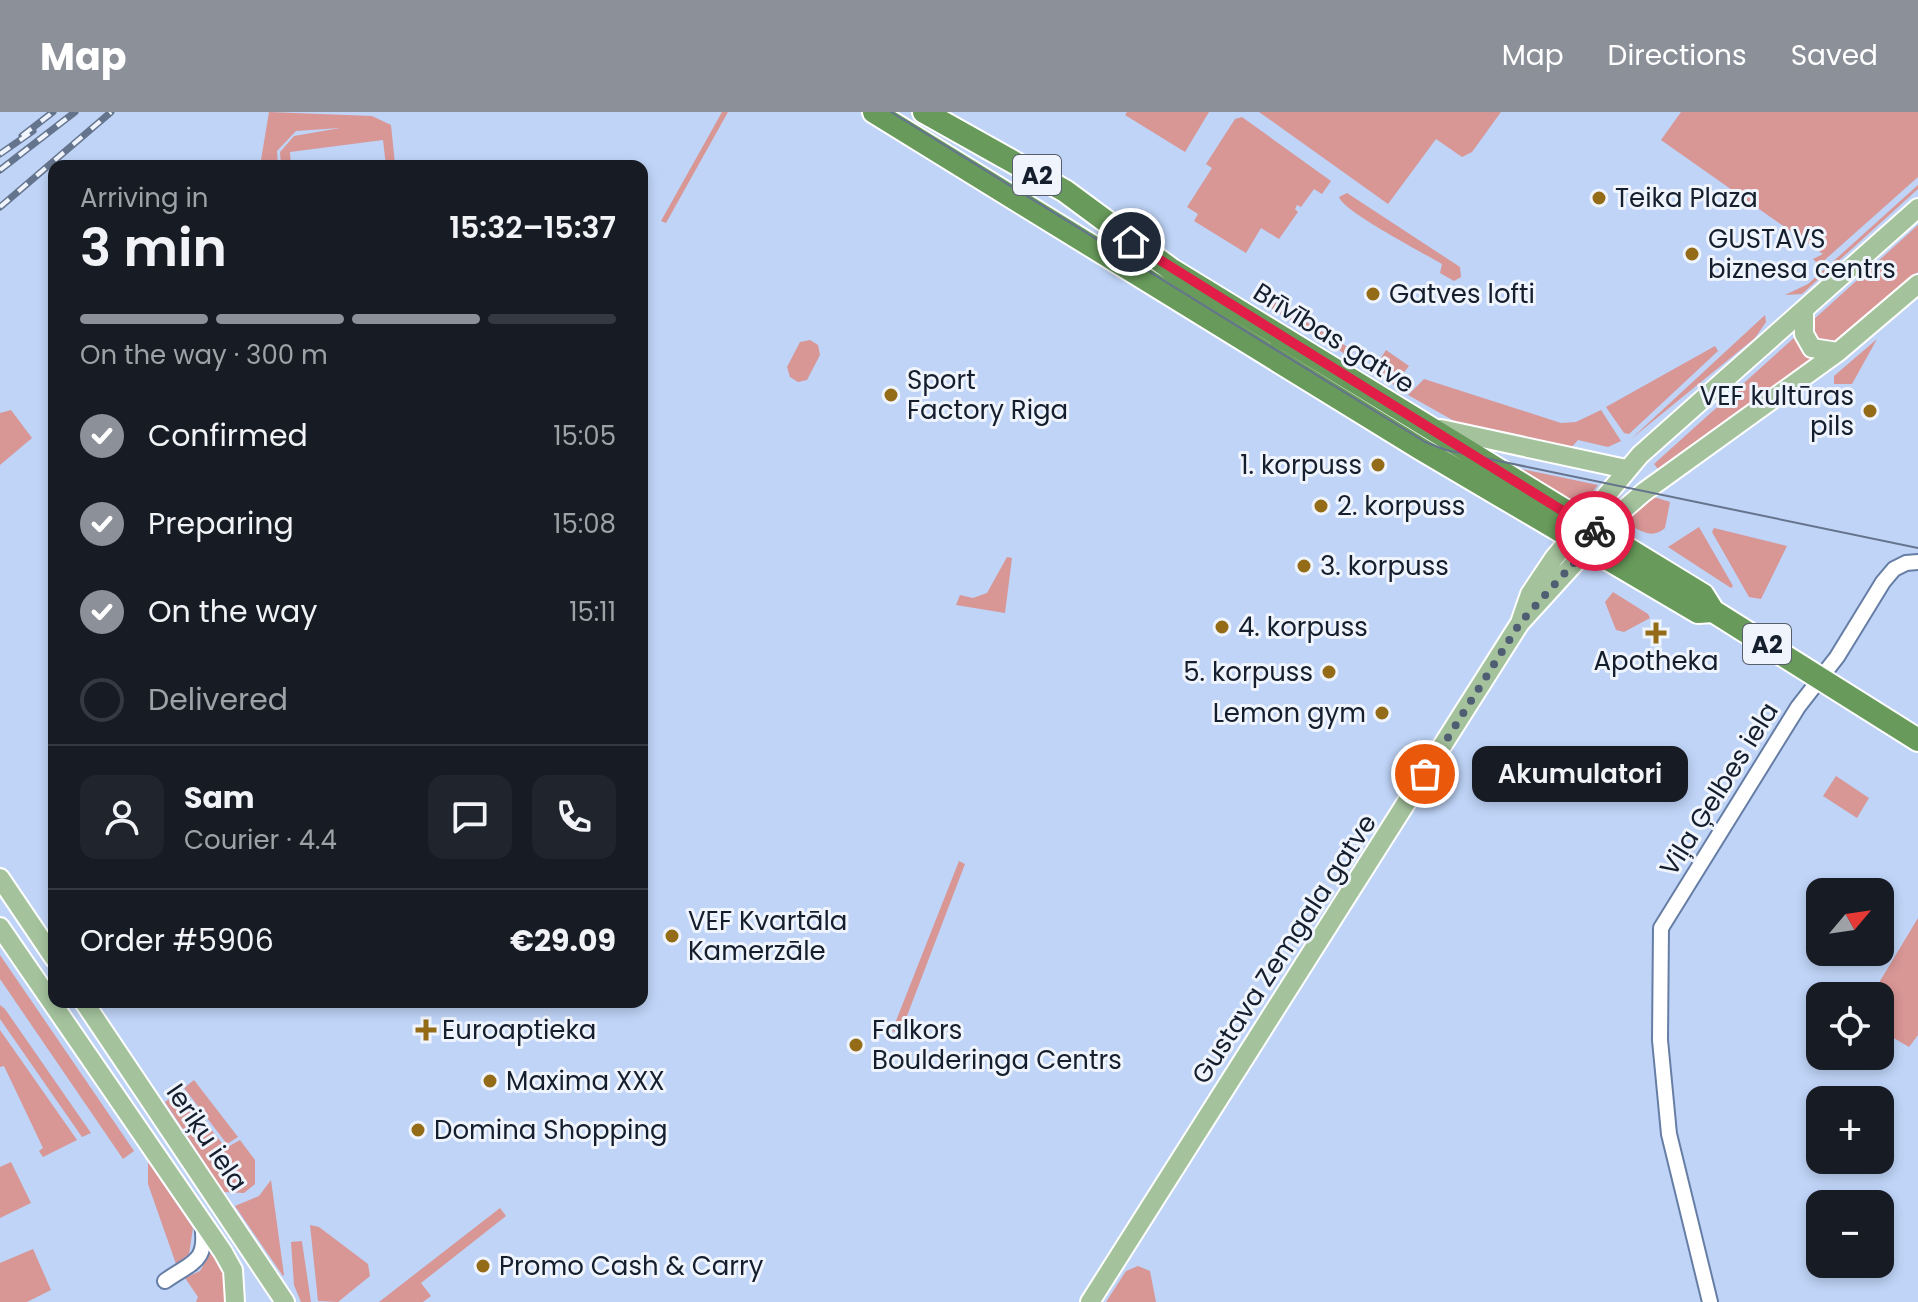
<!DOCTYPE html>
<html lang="en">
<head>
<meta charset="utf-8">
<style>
  :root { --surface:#171b24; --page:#20242c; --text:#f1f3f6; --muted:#9ea1a6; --line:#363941; --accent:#8c9099 }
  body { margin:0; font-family:Poppins,sans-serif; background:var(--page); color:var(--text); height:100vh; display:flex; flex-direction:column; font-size:30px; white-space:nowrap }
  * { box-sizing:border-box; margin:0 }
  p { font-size:26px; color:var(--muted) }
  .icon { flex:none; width:44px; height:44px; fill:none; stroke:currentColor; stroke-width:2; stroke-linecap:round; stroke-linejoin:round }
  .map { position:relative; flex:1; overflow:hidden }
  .panel { position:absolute; left:48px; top:48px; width:600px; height:848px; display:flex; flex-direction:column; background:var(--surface); border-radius:16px; box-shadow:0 4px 12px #0003 }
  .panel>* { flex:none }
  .needle { width:52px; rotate:61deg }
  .fabs { position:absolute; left:1806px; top:766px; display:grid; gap:16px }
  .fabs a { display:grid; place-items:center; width:88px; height:88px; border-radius:16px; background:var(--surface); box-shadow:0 4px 12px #0003; font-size:40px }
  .pin { position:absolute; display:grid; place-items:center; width:68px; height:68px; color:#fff; margin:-34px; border:4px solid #fff; border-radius:50%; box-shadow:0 2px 8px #0007 }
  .courier { position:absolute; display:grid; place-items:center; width:80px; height:80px; margin:-40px; border:6px solid #e11d48; border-radius:50%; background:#fff; color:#222; box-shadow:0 2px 10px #0007 }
  .bubble { position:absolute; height:56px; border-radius:16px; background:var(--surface); box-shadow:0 4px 12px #0003; font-size:26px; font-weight:600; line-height:56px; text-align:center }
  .headline em { font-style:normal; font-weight:600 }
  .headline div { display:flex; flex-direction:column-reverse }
  .headline { display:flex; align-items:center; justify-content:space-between; height:136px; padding:0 32px }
  h1 { font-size:52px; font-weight:600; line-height:60px }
  .bar { display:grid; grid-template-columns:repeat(4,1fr); gap:12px 8px; align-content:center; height:96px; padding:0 32px }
  .bar i { height:10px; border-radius:6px; background:var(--line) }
  .bar .current { background:var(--accent) }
  .bar p { grid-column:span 4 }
  .line { display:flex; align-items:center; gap:20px; padding:0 32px; border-top:2px solid var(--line) }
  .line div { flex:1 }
  .round { display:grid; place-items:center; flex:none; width:84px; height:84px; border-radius:16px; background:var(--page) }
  ol { padding:0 32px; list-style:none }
  li { display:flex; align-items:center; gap:24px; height:88px }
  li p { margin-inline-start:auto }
  li .icon { padding:8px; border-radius:50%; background:var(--accent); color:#fff; stroke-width:4 }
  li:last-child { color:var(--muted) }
  li i { width:44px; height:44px; border:4px solid var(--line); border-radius:50% }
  header { display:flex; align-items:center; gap:48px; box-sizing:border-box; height:112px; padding:0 40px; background:var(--accent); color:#fff }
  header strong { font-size:38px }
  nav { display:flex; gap:44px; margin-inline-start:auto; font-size:28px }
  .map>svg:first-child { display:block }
  .green { fill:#d89695 }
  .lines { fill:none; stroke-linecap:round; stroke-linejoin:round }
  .minor-casing { stroke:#667ea5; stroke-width:18 }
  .major-casing { stroke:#fff; stroke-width:22 }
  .highway-casing { stroke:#fff; stroke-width:26 }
  .minor { stroke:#fff; stroke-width:14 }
  .major { stroke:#a4c39d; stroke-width:18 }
  .highway { stroke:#689b5b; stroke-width:22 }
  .tram { stroke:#65748d; stroke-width:2 }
  .rail-casing { stroke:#65748d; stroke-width:7 }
  .rail { stroke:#eff4fd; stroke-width:4; stroke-dasharray:12; stroke-linecap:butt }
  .done { stroke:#505e74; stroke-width:8; stroke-dasharray:0 14.4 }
  .route { stroke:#e11d48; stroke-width:10 }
  .poi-dot { fill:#946b16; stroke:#eff4fd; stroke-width:3 }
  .labels { text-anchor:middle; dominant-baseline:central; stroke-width:6; stroke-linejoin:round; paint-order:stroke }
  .shield { fill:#eff4fd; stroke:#565e6b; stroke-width:2 }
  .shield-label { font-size:24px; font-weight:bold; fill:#141e2d }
  .poi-label { font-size:26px; fill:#141e2d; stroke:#eff4fd; text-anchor:start }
  .street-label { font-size:26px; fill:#141e2d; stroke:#eff4fd }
</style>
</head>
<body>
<header>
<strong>Map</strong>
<nav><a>Map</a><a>Directions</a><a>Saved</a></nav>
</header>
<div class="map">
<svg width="1918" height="1190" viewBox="0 0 1918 1190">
  <rect width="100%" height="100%" fill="#bfd4f7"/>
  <path class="green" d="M 269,0 L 372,4 L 391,13 L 395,52 L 386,54 L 383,28 L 290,40 L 291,54 L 281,54 L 280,40 L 294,24 L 340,16 L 296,19 L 277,39 L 278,54 L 260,54 Z
    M 722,0 L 728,0 L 666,111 L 661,109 Z
    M 1127,0 L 1209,0 L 1185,40 L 1125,3 Z
    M 1259,0 L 1501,0 L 1472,40 L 1462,45 L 1436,27 L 1388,92 Z
    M 1681,0 L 1918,0 L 1918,65 L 1819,153 L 1813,147 L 1823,142 L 1661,28 Z
    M 1242,5 L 1331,69 L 1322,82 L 1314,77 L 1301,95 L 1297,93 L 1295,97 L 1298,100 L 1279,127 L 1261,116 L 1246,141 L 1194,109 L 1198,102 L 1187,95 L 1212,56 L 1206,52 L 1235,7 Z
    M 1918,73 L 1918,77 L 1802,182 L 1785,183 L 1808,172 Z
    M 1347,81 L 1460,155 L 1461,165 L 1454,169 L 1440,161 L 1442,152 C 1422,140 1344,100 1339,85 Z
    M 1918,113 L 1918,160 L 1836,230 L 1826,233 L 1813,225 L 1812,209 Z
    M 1274,190 L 1354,239 L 1350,245 L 1271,196 Z
    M 1765,203 L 1766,210 L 1755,226 L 1631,327 Z
    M 1796,224 L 1815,246 L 1659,358 L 1654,352 Z
    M 1877,227 L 1852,272 L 1834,272 L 1834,264 Z
    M 810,228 L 818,233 L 820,243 L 807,268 L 798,270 L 790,265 L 787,255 L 800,230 Z
    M 1715,234 L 1718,239 L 1629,322 L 1624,321 L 1606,295 Z
    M 1386,238 L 1409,254 L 1394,273 L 1372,260 Z
    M 1424,267 L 1561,311 L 1576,310 L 1601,298 L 1621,329 L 1608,335 L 1578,328 L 1570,337 L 1456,310 L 1408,283 Z
    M 11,298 L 32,326 L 0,353 L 0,301 Z
    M 1507,354 L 1598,373 L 1578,398 Z
    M 1651,384 L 1670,390 L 1665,416 C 1655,425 1646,422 1635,416 L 1631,420 L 1632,403 Z
    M 1699,415 L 1733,474 L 1731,476 L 1668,435 Z
    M 1714,416 L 1787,434 L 1761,487 L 1749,485 L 1712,420 Z
    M 1007,445 L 1012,446 L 1005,501 L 956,493 L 960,483 L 973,486 L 987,481 Z
    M 1613,480 L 1648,502 L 1650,506 L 1624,520 L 1616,518 L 1605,490 Z
    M 1836,664 L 1869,686 L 1857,706 L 1823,684 Z
    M 959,749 L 965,752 L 902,917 L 898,921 L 892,919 Z
    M 1918,806 L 1918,923 L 1909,935 L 1880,918 L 1880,884 L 1871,884 Z
    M 0,843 L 134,1039 L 123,1047 L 0,867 Z
    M 0,893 L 5,897 L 91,1021 L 82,1025 L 0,907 Z
    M 0,918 L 77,1028 L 43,1045 L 39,1039 L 43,1036 L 4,954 L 0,955 Z
    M 194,968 L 238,1025 L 227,1032 L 184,976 Z
    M 180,979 L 226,1036 L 240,1028 L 255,1048 L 255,1072 L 244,1081 L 224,1080 L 165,990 Z
    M 11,1050 L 31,1091 L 0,1106 L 0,1055 Z
    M 148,1050 L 193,1116 L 189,1142 L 176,1152 L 148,1072 Z
    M 271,1068 L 284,1163 L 283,1164 L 235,1094 L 259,1084 Z
    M 500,1096 L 506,1104 L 421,1171 L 431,1184 L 423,1190 L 379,1190 Z
    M 310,1113 L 319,1115 L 368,1152 L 370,1164 L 338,1190 L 318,1189 Z
    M 302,1129 L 302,1130 L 311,1190 L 301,1190 L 294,1173 L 291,1130 Z
    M 33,1137 L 51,1178 L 27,1190 L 0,1190 L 0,1151 Z
    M 211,1140 L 225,1165 L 224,1190 L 196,1190 L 198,1185 L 185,1166 L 200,1159 Z
    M 1138,1154 L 1150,1159 L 1156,1190 L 1106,1190 L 1126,1159 Z"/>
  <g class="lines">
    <g class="minor-casing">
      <path id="minor" d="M 165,1169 C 193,1149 208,1151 202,1111
        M 1710,1190 L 1669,1022 L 1660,928 L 1661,816 L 1798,595 L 1837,545 L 1883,470 L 1894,457 L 1906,451 L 1918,450"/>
    </g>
    <g class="major-casing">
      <path id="major" d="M 1804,200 L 1804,222 L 1812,236 L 1838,240
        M 1441,317 L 1626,357
        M 1521,508 L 1530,482 L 1554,446 L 1640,343 L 1918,96
        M 0,766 L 54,846
        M 0,815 L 223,1140 L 233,1158 L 235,1190
        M 84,890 L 285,1190
        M 1090,1190 L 1520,511 L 1622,399 L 1644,380 L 1838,240 L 1918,172"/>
    </g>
    <g class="highway-casing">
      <path id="highway" d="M 874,0 L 1421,337 L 1698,500 L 1713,499
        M 924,0 L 1065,79 L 1172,158 L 1703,483 L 1713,499 L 1918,628"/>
    </g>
    <use href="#minor" class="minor"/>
    <use href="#major" class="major"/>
    <use href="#highway" class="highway"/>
    <path class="tram" d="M 891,0 L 1425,330 L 1446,338 L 1918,436"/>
    <g class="rail-casing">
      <path id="rail" d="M 22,24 L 53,0
        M 0,42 L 33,19
        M 0,58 L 75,0
        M 0,95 L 111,0"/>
    </g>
    <use href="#rail" class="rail"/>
  </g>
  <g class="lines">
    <path class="done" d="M 1425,662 L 1520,511 L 1600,422 L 1595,419"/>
    <path class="route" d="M 1131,130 L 1595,419"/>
  </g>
  <g class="poi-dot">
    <circle cx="1599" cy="86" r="8"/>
    <circle cx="1692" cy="142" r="8"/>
    <circle cx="1373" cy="182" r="8"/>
    <circle cx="891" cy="283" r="8"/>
    <circle cx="1870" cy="299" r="8"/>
    <circle cx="1378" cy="353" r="8"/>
    <circle cx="1321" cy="394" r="8"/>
    <circle cx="1304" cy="454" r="8"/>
    <circle cx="1222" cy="515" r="8"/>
    <path d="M1652 509h8v8h8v8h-8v8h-8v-8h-8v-8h8z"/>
    <circle cx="1329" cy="560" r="8"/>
    <circle cx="1382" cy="601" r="8"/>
    <circle cx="672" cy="824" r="8"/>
    <path d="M422 906h8v8h8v8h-8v8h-8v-8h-8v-8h8z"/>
    <circle cx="856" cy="933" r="8"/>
    <circle cx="490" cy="969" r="8"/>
    <circle cx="418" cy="1018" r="8"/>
    <circle cx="483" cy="1154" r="8"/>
  </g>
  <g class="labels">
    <g class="shield">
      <rect x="1013" y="43" width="48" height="40" rx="6"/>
      <rect x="1743" y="512" width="48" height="40" rx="6"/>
    </g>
    <g class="shield-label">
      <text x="1037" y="63">A2</text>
      <text x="1767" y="532">A2</text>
    </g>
    <g class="poi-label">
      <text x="1615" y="86">Teika Plaza</text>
      <text x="1708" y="127">GUSTAVS<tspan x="1708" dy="30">biznesa centrs</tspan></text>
      <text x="1389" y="182">Gatves lofti</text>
      <text x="907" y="268">Sport<tspan x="907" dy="30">Factory Riga</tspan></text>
      <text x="1854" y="284" text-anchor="end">VEF kultūras<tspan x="1854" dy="30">pils</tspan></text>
      <text x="1362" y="353" text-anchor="end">1. korpuss</text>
      <text x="1337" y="394">2. korpuss</text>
      <text x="1320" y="454">3. korpuss</text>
      <text x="1238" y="515">4. korpuss</text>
      <text x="1656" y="549" text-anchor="middle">Apotheka</text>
      <text x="1313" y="560" text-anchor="end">5. korpuss</text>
      <text x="1366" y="601" text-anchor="end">Lemon gym</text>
      <text x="688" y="809">VEF Kvartāla<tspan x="688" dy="30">Kamerzāle</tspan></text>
      <text x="442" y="918">Euroaptieka</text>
      <text x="872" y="918">Falkors<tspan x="872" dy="30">Boulderinga Centrs</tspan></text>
      <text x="506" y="969">Maxima XXX</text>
      <text x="434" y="1018">Domina Shopping</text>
      <text x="499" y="1154">Promo Cash &amp; Carry</text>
    </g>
    <g class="street-label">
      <text transform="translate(1334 226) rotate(32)">Brīvības gatve</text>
      <text transform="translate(1719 677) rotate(-58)">Viļa Ģelbes iela</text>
      <text transform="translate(1284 837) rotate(-57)">Gustava Zemgala gatve</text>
      <text transform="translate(207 1025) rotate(56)">Ieriķu iela</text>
    </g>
  </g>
</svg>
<div class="fabs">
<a><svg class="needle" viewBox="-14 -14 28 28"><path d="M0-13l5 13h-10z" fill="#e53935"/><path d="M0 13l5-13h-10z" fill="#9ea1a6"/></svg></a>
<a><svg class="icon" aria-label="locate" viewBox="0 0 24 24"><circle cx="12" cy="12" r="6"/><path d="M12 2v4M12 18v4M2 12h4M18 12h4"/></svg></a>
<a>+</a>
<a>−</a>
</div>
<div class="pin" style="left:1425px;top:662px;background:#ea580c"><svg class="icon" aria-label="bag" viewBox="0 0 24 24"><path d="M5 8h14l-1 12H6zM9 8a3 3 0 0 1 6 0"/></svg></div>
<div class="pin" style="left:1131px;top:130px;background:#1f2937"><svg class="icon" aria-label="home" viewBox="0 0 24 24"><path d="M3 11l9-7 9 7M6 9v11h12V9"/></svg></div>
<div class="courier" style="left:1595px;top:419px"><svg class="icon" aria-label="bike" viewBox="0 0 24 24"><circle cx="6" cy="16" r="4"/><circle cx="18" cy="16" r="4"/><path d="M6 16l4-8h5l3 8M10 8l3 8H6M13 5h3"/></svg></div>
<div class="bubble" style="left:1472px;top:634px;width:216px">Akumulatori</div>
<section class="panel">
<div class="headline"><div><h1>3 min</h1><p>Arriving in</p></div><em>15:32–15:37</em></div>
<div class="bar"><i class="current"></i><i class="current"></i><i class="current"></i><i></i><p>On the way · 300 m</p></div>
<ol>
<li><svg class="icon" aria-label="check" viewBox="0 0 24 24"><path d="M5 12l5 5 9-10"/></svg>Confirmed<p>15:05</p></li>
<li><svg class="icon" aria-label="check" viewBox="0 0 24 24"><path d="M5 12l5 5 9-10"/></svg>Preparing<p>15:08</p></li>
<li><svg class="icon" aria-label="check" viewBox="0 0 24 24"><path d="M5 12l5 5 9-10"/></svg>On the way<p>15:11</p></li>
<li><i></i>Delivered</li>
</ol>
<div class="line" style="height:144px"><a class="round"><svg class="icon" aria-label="person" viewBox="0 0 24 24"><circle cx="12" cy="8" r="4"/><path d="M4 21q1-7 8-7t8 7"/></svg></a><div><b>Sam</b><p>Courier · 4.4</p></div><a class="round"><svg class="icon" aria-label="chat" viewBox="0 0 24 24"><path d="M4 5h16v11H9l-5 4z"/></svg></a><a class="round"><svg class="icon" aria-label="phone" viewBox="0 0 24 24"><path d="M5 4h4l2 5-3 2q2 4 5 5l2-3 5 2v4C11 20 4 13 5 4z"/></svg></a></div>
<div class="line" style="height:104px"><div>Order #5906</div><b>€29.09</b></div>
</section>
</div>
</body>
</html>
